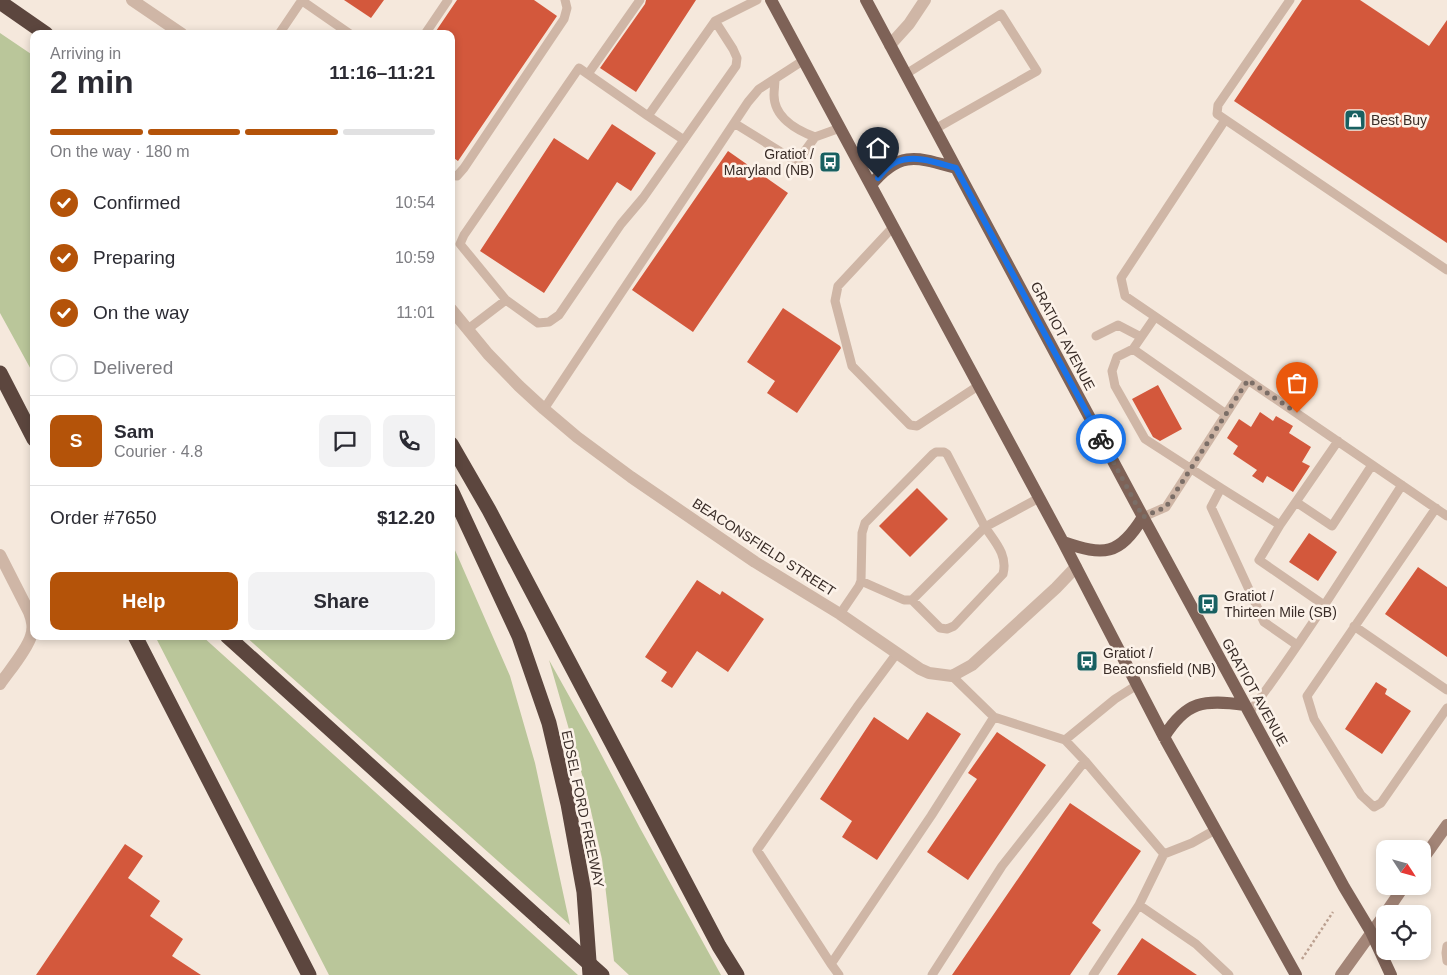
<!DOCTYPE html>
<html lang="en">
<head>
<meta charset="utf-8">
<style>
  :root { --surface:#fff; --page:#f2f2f3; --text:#2b2b33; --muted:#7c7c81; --line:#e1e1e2; --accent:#b45309 }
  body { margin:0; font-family:Helvetica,sans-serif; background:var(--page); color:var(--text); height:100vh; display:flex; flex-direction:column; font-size:19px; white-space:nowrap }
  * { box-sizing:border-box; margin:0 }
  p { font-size:16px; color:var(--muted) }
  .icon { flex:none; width:28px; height:28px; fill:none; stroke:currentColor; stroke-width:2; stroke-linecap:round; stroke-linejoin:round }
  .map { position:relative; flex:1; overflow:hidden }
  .panel { position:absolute; left:30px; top:30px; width:425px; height:610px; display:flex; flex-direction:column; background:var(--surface); border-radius:10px; box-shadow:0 2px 8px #0003 }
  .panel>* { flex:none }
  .needle { width:32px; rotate:126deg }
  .buttons { position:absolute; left:1376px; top:840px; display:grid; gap:10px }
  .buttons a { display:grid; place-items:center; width:55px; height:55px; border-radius:10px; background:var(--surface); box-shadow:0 2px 8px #0003; font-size:25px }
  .pin { position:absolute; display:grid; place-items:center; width:42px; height:42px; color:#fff; margin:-51px -21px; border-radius:50% 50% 50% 0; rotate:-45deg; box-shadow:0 0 5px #0007 }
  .pin .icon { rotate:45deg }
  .courier { position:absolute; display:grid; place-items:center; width:50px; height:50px; margin:-25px; border:4px solid #1a73e8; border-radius:50%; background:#fff; color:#222; box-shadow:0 1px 6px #0007 }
  .headline em { font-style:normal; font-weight:700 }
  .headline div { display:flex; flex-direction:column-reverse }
  .headline { display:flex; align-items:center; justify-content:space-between; height:85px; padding:0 20px }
  h1 { font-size:32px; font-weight:700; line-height:38px }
  .bar { display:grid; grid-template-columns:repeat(4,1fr); gap:8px 5px; align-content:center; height:60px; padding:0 20px }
  .bar i { height:6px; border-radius:4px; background:var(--line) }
  .bar .current { background:var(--accent) }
  .bar p { grid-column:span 4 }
  .line { display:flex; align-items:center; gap:12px; padding:0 20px; border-top:1px solid var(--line) }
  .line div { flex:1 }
  .round { display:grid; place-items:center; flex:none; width:52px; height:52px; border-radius:10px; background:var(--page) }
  ol { padding:0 20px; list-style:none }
  li { display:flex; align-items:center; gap:15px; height:55px }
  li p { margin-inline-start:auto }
  li .icon { padding:5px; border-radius:50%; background:var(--accent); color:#fff; stroke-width:4 }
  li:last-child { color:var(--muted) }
  li i { width:28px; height:28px; border:2px solid var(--line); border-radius:50% }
  .button { display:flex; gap:10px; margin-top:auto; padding:10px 20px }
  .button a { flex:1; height:58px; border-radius:10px; background:var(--accent); color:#fff; font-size:20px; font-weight:700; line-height:58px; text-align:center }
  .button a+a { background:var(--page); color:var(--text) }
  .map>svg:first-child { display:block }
  .green { fill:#bac69a }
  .building { fill:#d3583c }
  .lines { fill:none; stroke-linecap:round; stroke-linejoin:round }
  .path { stroke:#bba090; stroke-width:2.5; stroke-dasharray:2.5 2.5; stroke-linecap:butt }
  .service { stroke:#cfb6a6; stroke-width:9 }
  .minor { stroke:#cfb6a6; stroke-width:12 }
  .secondary { stroke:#a38577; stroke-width:12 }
  .primary { stroke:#7e6257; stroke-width:12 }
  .motorway { stroke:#5c463e; stroke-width:15 }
  .motorway-bridge { stroke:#5c463e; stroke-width:15 }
  .done { stroke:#7b6e67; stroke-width:5; stroke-dasharray:0 9 }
  .route { stroke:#1a73e8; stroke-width:6 }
  .labels { text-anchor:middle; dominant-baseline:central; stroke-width:5; stroke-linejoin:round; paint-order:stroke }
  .poi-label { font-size:14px; fill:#3a2d28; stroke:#fcf2e9; text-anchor:start }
  .street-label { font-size:14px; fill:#3a2d28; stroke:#fcf2e9 }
</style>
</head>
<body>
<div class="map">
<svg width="1447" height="975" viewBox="0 0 1447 975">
  <rect width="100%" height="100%" fill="#f5e8dc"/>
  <path class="green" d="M 0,33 L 34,56 L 34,375 L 0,313 Z
    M 451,541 L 510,676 L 535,763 L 570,925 L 245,636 L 451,636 Z
    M 155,636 L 202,636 L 578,975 L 329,975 Z
    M 549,660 L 592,737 L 640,828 L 721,975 L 629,975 L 614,961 L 602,859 L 585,785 Z"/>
  <path class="building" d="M 344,0 L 384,0 L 371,18 Z
    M 457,0 L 534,0 L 557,16 L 458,161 L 451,156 L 451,34 L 434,34 Z
    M 646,0 L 696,0 L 636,92 L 600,68 L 645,4 Z
    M 1302,0 L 1360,0 L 1429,46 L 1447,20 L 1447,243 L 1234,101 Z
    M 612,124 L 656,153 L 631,191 L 617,182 L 544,293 L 480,251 L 554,138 L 588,160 Z
    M 728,151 L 788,193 L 693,332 L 632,290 Z
    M 783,308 L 840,346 L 841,348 L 797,413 L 767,393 L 775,381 L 747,362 Z
    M 1158,385 L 1182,429 L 1160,441 L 1153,437 L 1132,399 Z
    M 1260,412 L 1273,421 L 1276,416 L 1293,426 L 1289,433 L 1311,447 L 1302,462 L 1310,466 L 1293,492 L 1267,476 L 1263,483 L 1252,476 L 1257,470 L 1233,454 L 1238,446 L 1227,438 L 1239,419 L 1251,427 Z
    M 917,488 L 948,519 L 910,557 L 879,526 Z
    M 1309,533 L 1337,552 L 1318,581 L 1289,562 Z
    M 1418,567 L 1447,587 L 1447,657 L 1385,614 Z
    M 697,580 L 720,595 L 722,591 L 764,619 L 728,672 L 697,651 L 672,688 L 661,681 L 667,672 L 645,657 Z
    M 1376,682 L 1387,689 L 1385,694 L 1411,711 L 1382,754 L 1345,729 Z
    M 927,712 L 961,734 L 877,860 L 842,837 L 852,821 L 820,799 L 874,717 L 908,740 Z
    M 997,732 L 1046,765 L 968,880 L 927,852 L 977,779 L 968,773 Z
    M 1070,803 L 1141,851 L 1092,923 L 1101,930 L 1070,975 L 952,975 Z
    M 125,844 L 143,856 L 128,878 L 160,901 L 150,916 L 183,939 L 172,956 L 201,975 L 36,975 Z
    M 1142,938 L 1197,975 L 1117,975 Z"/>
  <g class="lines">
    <path class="path" d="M 1302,959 L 1333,912"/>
    <path class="service" d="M 301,0 L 350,34
      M 1290,0 L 1218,105 L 1217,114 L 1447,270
      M 715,21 L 757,0
      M 279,34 L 302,0
      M 425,34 L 448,0
      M 588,74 L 640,0
      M 906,74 L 1001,14 L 1037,71 L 935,129
      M 775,79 C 775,84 774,90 774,95 C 774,117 796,130 815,137
      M 648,116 L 684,140
      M 1225,120 L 1121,278 L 1125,296 L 1447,516
      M 734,123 L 797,162 L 815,137 L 840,128
      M 451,175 L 457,176 L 464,168 L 564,19 L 567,8 L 565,0
      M 893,227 L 838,286 L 835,301 L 852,366 L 910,425 L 917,426 L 978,386
      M 468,329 L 506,300 L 538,323 L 549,322 L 559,315 L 621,224 L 643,198 L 736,66 L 737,58 L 733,49 L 715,21 L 648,116 L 579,68 L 464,235 L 460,244 L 506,300
      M 1096,336 L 1118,325 L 1141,337
      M 1133,349 L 1155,317
      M 544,409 L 748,102 L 759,89 L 804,60
      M 1221,488 L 1145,439 L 1115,386 L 1112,371 L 1117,357 L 1133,349 L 1226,414
      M 1296,502 L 1332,526 L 1372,465
      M 1436,508 L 1307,696 L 1314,719 L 1361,795 L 1374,807 L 1381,803 L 1447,708
      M 1143,517 L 1166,507 L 1248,380
      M 1280,525 L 1338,441
      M 861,581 L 904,600 L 912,600 L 985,527 C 995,542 1008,555 1003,574 L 954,626 L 947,629 L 940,628 L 912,600
      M 840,614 L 859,586 L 861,581 L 862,533 L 865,523 L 933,454 L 936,452 L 944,452 L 947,454 L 985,527 L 1039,498
      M 1354,626 L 1447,690
      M 1297,645 L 1264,622 L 1211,507 L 1221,488 L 1280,525 L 1259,560 L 1324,605
      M 897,653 L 857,707 L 757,850 L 831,964 L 931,816 L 994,717
      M 952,676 L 994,717 L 1065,740 L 1115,699 L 1137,685
      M 1249,713 C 1304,640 1352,562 1402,485
      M 1065,740 L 1085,761 L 1164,854 L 1192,843 L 1215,830
      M 1164,854 L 1139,905 L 1196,944 L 1229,975
      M 1447,946 L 1446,953 L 1447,961
      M 831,964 L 839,975
      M 932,975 L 1002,866 L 1085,761
      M 1093,975 L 1139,905"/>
    <path class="minor" d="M 132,0 L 182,34
      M 890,45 L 909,24 L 925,0
      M 451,309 L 488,354 L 519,386 L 544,409 L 577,437 L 631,477 L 755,562 L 840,614 L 920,669 L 929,673 L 952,676 L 972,665 L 1056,588 L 1076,567
      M 0,555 L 29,612 C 32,620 34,627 31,636 C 27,650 9,671 0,684"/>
    <path class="secondary" d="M 1422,860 L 1447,825
      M 1385,914 L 1404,886
      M 1341,975 L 1385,914"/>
    <path class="primary" d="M 771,0 L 1063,542 L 1164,737 L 1296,975
      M 866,0 L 1143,517 L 1344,887 L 1371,932 L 1391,975
      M 871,185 C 900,150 916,157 956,168
      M 1063,542 C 1104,556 1119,556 1143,517
      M 1164,737 C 1186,701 1204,699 1245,705"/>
    <path class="motorway" d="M 0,2 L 46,34
      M 0,373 L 34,439
      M 451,444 L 489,510 L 719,946 L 737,975
      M 451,490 L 519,636 L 549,723 L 568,804 L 584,892 L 590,975
      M 135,636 L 309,975
      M 227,636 L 543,922"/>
    <path class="motorway-bridge" d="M 543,922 L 602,975"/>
  </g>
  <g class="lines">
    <path class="done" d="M 1101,439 L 1143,517 L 1166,507 L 1248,380 L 1297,413"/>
    <path class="route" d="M 878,178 C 883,172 889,165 896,162 C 915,154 938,163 956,168 L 1101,439"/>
  </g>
  <defs>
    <g id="shop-square" transform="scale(1.125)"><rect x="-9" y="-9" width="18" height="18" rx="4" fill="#186061" stroke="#fcf2e9"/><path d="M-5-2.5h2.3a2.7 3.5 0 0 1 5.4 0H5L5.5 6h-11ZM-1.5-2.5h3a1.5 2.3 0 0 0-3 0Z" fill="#fff"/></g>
    <g id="bus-square" transform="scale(1.125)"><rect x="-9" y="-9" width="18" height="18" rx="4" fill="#186061" stroke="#fcf2e9"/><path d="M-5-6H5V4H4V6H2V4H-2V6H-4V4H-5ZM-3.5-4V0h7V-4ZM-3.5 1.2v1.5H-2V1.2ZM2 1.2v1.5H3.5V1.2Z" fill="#fff"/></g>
  </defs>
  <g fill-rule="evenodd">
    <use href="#shop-square" x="1355" y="120"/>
    <use href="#bus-square" x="830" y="162"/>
    <use href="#bus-square" x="1208" y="604"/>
    <use href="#bus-square" x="1087" y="661"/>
  </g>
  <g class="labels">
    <g class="poi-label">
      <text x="1371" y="120">Best Buy</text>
      <text x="814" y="154" text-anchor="end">Gratiot /<tspan x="814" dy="16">Maryland (NB)</tspan></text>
      <text x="1224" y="596">Gratiot /<tspan x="1224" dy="16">Thirteen Mile (SB)</tspan></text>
      <text x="1103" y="653">Gratiot /<tspan x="1103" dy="16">Beaconsfield (NB)</tspan></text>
    </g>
    <g class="street-label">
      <text transform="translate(1063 336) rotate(62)">GRATIOT AVENUE</text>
      <text transform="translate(764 547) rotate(33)">BEACONSFIELD STREET</text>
      <text transform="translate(1255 692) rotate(61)">GRATIOT AVENUE</text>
      <text transform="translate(583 809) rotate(78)">EDSEL FORD FREEWAY</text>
    </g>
  </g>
</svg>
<div class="buttons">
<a><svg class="needle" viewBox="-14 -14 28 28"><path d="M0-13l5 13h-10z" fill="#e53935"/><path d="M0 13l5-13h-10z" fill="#7c7c81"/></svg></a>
<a><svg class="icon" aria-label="locate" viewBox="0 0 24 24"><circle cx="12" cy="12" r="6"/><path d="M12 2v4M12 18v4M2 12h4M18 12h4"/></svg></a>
</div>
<div class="pin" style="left:1297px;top:413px;background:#ea580c"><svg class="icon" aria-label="bag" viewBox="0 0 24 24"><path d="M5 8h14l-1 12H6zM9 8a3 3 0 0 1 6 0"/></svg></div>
<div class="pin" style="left:878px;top:178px;background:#1f2937"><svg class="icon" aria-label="home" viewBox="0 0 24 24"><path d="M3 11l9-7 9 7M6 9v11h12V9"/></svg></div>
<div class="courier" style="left:1101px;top:439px"><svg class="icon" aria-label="bike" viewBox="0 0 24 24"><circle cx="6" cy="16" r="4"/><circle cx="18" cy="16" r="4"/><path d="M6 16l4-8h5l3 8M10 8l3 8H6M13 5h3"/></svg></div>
<section class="panel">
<div class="headline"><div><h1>2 min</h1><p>Arriving in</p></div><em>11:16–11:21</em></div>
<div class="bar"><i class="current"></i><i class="current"></i><i class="current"></i><i></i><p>On the way · 180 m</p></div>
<ol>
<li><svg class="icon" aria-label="check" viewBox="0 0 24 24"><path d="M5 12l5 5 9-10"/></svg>Confirmed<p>10:54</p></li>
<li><svg class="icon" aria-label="check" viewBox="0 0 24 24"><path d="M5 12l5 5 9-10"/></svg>Preparing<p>10:59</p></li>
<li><svg class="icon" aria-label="check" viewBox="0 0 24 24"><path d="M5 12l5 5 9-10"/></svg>On the way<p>11:01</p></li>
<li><i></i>Delivered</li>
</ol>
<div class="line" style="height:90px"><b class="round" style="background:var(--accent);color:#fff">S</b><div><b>Sam</b><p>Courier · 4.8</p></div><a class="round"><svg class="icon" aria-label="chat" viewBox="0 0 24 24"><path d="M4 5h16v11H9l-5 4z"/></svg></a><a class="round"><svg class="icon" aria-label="phone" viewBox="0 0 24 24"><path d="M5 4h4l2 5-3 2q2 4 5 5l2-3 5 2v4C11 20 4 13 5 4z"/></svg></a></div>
<div class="line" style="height:65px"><div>Order #7650</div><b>$12.20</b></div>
<div class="button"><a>Help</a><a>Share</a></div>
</section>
</div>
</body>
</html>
